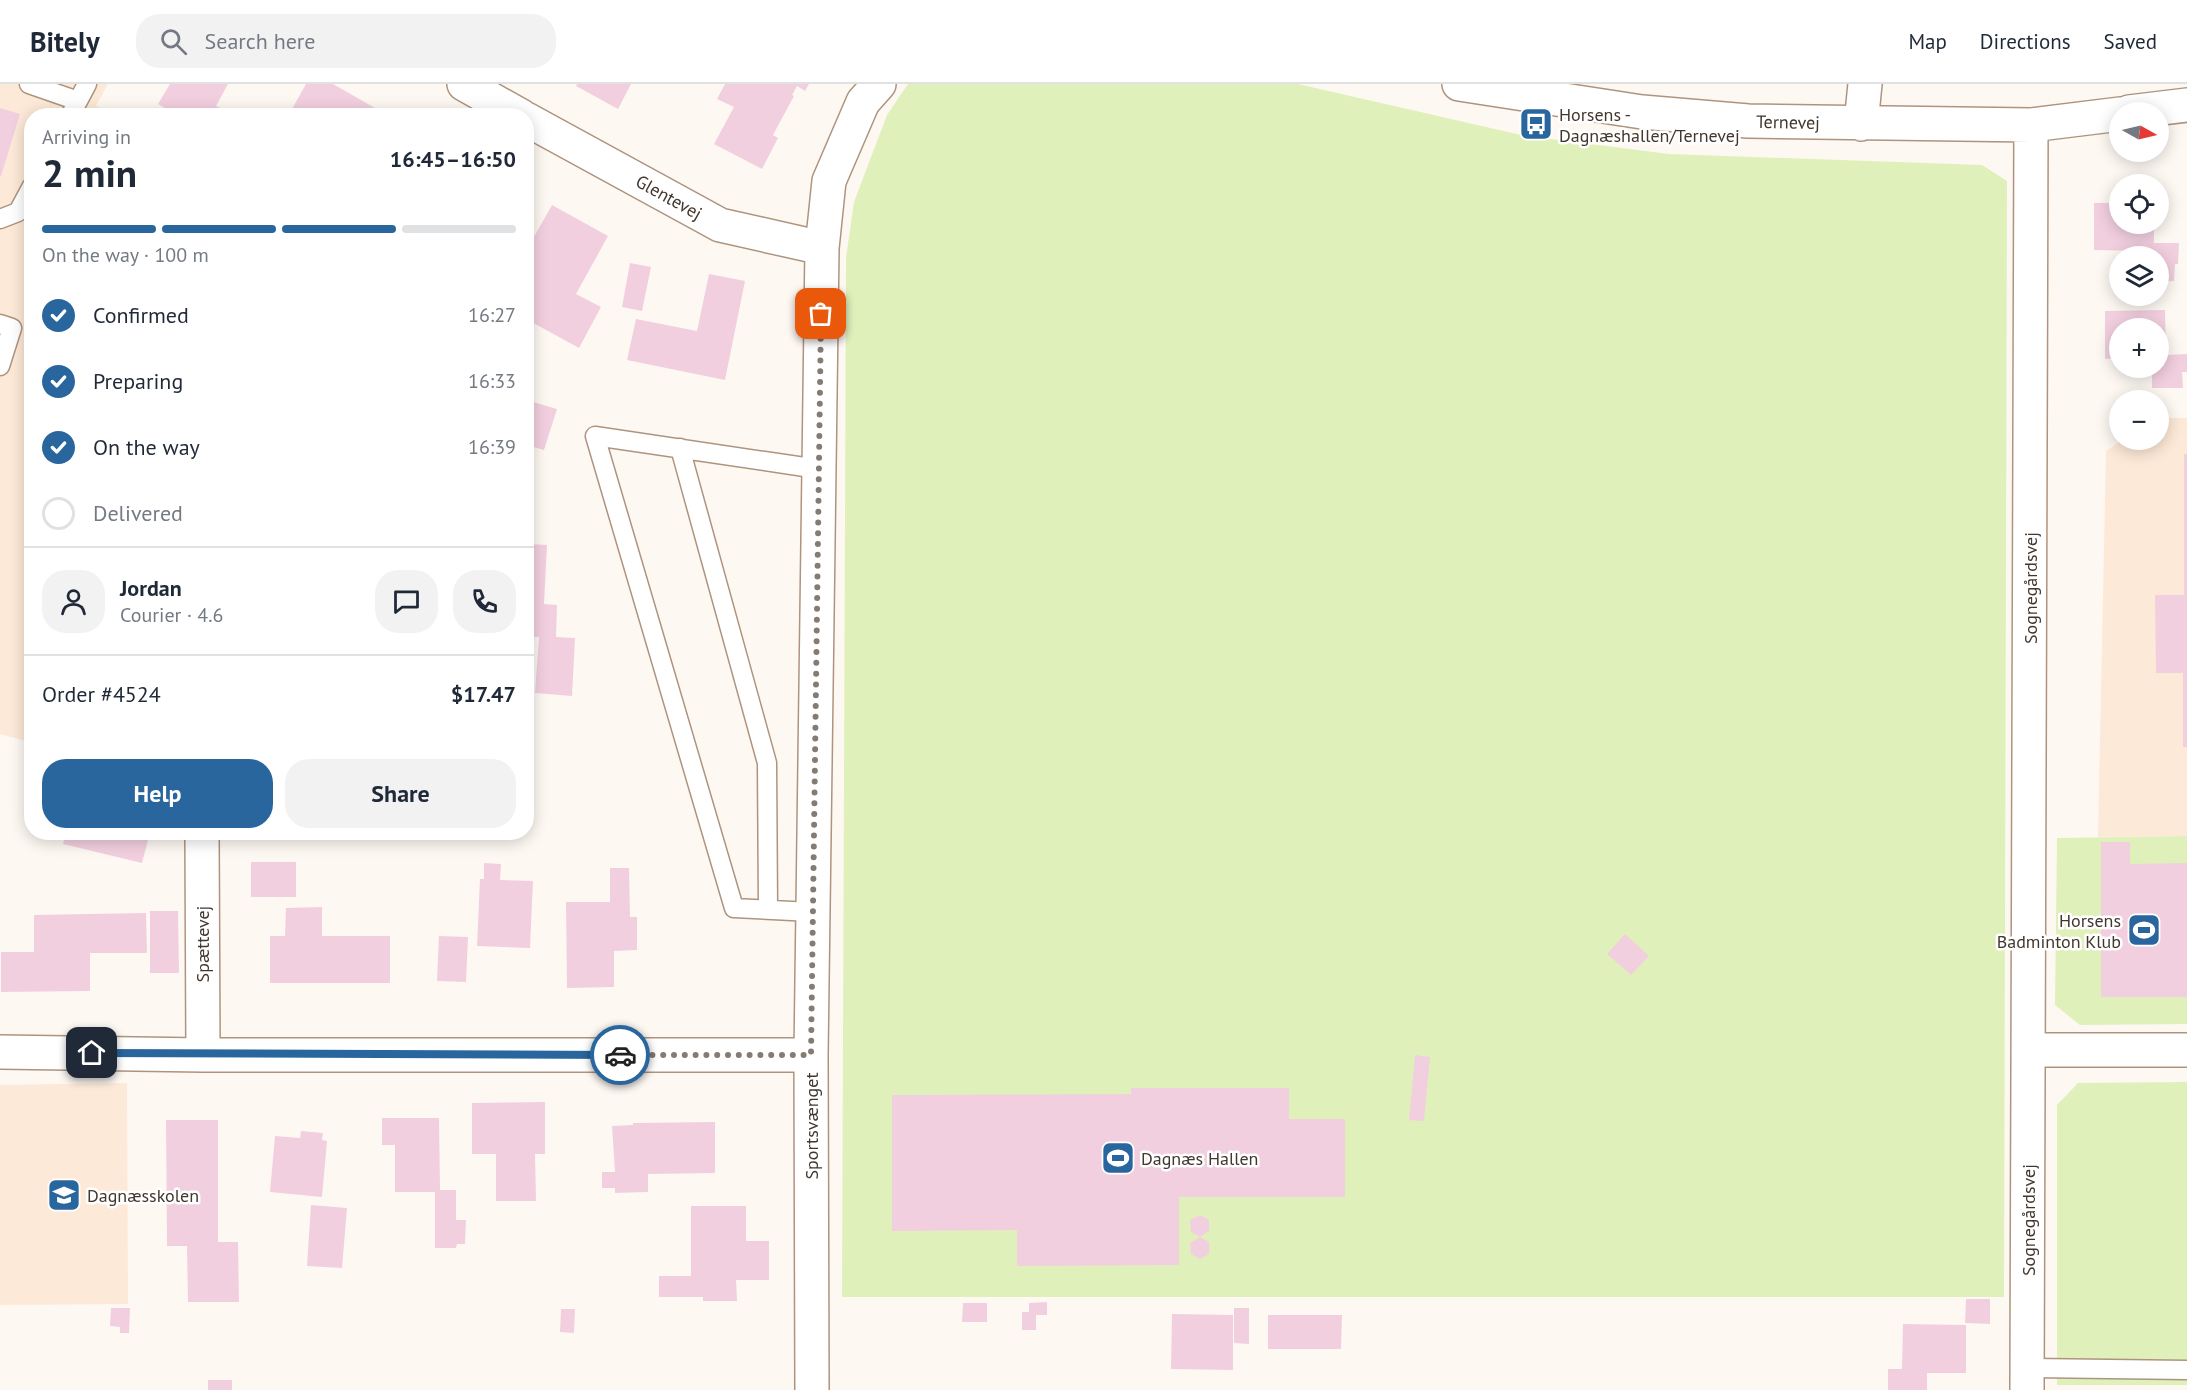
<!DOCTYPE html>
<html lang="en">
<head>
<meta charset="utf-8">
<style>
  :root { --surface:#fff; --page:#f2f2f3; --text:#1f2937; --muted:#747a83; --line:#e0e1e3; --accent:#28669d }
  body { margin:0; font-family:"PT Sans",sans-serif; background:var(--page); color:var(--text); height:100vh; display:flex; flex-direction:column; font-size:22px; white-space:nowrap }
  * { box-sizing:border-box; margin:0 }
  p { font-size:20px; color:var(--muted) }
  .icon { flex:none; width:33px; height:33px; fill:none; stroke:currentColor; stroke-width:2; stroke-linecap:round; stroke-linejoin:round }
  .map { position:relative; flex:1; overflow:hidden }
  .drawer { position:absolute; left:24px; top:24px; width:510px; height:732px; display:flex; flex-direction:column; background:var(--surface); border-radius:24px; box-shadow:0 3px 15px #0003 }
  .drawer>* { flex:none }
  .needle { width:39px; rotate:98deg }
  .tools { position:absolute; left:2109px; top:18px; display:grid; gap:12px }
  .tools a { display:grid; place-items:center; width:60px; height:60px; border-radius:50%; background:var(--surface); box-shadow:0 3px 15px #0003; font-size:30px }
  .pin { position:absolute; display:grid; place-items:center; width:51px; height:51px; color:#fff; margin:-26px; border-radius:12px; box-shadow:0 3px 9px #0006 }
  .courier { position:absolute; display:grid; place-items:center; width:60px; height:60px; margin:-30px; border:4px solid #28669d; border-radius:50%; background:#fff; color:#222; box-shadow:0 2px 8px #0007 }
  .overview em { font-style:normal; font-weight:700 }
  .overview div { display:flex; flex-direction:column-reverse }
  .overview { display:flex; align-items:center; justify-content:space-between; height:102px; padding:0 18px }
  h1 { font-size:39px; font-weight:700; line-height:45px }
  .bar { display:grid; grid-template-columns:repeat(4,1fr); gap:9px 6px; align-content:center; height:72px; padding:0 18px }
  .bar i { height:8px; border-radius:4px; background:var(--line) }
  .bar .active { background:var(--accent) }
  .bar p { grid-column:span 4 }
  .line { display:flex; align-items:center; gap:15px; padding:0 18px; border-top:2px solid var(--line) }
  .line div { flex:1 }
  .round { display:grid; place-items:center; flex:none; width:63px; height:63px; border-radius:24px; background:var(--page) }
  ol { padding:0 18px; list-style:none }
  li { display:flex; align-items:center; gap:18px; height:66px }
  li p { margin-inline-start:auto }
  li .icon { padding:6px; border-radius:50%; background:var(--accent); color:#fff; stroke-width:4 }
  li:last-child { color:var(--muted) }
  li i { width:33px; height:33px; border:3px solid var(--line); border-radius:50% }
  .cta { display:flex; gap:12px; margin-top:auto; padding:12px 18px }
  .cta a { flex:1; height:69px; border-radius:24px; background:var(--accent); color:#fff; font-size:24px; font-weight:700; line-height:69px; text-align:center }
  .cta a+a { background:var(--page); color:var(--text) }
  header { display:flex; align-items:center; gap:36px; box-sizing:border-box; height:84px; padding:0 30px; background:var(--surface); border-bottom:2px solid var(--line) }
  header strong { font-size:28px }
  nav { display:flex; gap:33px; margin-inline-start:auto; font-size:21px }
  .search { width:420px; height:54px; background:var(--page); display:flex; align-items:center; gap:15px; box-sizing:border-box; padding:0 21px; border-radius:24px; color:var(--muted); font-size:22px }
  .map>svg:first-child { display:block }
  .built { fill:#fde9d7 }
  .green { fill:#dff0bb }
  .building { fill:#f2cfdf }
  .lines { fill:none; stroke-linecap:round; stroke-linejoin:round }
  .lane-casing { stroke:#ae947e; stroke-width:21 }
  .street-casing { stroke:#ae947e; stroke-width:36 }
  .lane { stroke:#fff; stroke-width:18 }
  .street { stroke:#fff; stroke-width:33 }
  .done { stroke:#847b73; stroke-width:6; stroke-dasharray:0 10.8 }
  .route { stroke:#28669d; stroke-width:8 }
  .labels { text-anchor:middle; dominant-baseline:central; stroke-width:5; stroke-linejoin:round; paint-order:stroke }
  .poi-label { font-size:18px; fill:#42372e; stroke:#fff; text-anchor:start }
  .street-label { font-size:18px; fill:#42372e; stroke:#fff }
</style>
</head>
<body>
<header>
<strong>Bitely</strong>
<div class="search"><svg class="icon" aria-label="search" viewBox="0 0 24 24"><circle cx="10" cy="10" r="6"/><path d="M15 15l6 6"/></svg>Search here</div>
<nav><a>Map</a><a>Directions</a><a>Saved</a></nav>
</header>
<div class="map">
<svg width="2187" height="1306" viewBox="0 0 2187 1306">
  <rect width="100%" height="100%" fill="#fef8f3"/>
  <path class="built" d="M 0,0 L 108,0 L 96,22 L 114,31 L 32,32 L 32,632 L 26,657 L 0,650 Z
    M 2159,334 L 2187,334 L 2187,752 L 2098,753 L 2106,367 L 2122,356 L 2158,356 Z
    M 127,999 L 128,1220 L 0,1221 L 0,1001 Z"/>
  <path class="green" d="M 908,0 L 1298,0 L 1521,51 L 1669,70 L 1982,81 L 2007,97 L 2004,1213 L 842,1213 L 846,174 L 854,118 L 887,31 Z
    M 2187,752 L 2187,940 L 2080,941 L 2055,921 L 2057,754 Z
    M 2187,998 L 2187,1301 L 2057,1301 L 2057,1021 L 2078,999 Z"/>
  <path class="building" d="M 170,0 L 228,0 L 216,22 L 230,29 L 229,32 L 178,32 L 158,20 Z
    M 306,0 L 333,0 L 375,24 L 371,32 L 304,32 L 292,25 Z
    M 577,0 L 631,0 L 618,25 L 576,2 Z
    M 725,0 L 809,0 L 805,7 L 797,2 L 792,11 L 794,12 L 773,51 L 778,54 L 762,85 L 714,60 L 734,23 L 717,15 Z
    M 0,24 L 20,30 L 1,92 L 0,92 Z
    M 2094,119 L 2120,119 L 2120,140 L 2154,140 L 2154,159 L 2179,159 L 2178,180 L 2175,180 L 2174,197 L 2158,198 L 2158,172 L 2140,172 L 2141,167 L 2094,166 Z
    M 552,121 L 608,152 L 576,210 L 601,223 L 579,264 L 526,235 L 526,167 Z
    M 630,179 L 651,183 L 642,227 L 622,223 Z
    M 709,190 L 745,197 L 725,296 L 627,276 L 636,235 L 697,247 Z
    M 2165,226 L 2166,271 L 2187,270 L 2187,288 L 2182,288 L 2183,304 L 2152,304 L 2152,284 L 2158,284 L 2158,244 L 2120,244 L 2120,274 L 2105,275 L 2105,227 Z
    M 526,316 L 557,325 L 544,366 L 530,362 L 527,371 Z
    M 2184,370 L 2187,370 L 2187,663 L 2183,663 L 2183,589 L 2156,589 L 2155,511 L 2184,511 Z
    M 526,460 L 547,461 L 544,520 L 557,521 L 556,553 L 575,554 L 572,612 L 535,609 L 539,553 L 526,553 Z
    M 66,748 L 150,748 L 142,779 L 63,760 Z
    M 2101,758 L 2130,758 L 2130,780 L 2187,779 L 2187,913 L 2101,913 Z
    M 251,778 L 296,778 L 296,813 L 251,813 Z
    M 484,779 L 501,780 L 500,796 L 533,797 L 530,864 L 477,862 L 480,795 L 484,795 Z
    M 610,784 L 629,784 L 630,833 L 637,833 L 637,866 L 614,867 L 614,903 L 567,904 L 566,818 L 610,818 Z
    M 322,823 L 322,852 L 390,852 L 390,899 L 270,899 L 270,852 L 285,852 L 286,824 Z
    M 150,827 L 178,827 L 179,889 L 150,889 Z
    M 146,829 L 147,869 L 90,869 L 90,907 L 1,908 L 1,868 L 34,868 L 34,831 Z
    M 1625,850 L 1649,872 L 1631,891 L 1607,870 Z
    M 439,852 L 468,853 L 466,898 L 437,897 Z
    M 1415,971 L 1430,973 L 1424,1037 L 1409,1036 Z
    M 1131,1004 L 1289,1004 L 1289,1035 L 1345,1035 L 1345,1113 L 1179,1113 L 1179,1181 L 1017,1182 L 1017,1146 L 892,1147 L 892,1011 L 1131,1010 Z
    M 545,1018 L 545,1070 L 535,1070 L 536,1117 L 496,1117 L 496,1070 L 472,1070 L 472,1019 Z
    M 382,1034 L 439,1034 L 440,1106 L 456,1106 L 456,1136 L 466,1136 L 465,1160 L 457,1160 L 456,1164 L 435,1164 L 435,1108 L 395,1108 L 395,1061 L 382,1061 Z
    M 166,1036 L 218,1036 L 218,1158 L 238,1158 L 239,1218 L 188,1218 L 187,1162 L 167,1162 Z
    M 715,1038 L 715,1089 L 648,1090 L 648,1108 L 615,1109 L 615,1104 L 602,1104 L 602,1088 L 615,1088 L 612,1042 L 633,1041 L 633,1039 Z
    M 301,1047 L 323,1049 L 322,1056 L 327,1057 L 322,1113 L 270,1108 L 275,1052 L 300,1054 Z
    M 311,1121 L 347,1124 L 342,1184 L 307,1182 Z
    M 691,1122 L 746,1122 L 746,1157 L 769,1157 L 769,1196 L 736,1196 L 737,1217 L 703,1217 L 703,1213 L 659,1213 L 659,1192 L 691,1192 Z
    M 1200,1131 L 1209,1136 L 1209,1147 L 1200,1153 L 1191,1148 L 1190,1136 Z
    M 1200,1153 L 1209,1158 L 1209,1170 L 1200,1175 L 1191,1170 L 1190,1159 Z
    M 1966,1215 L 1990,1215 L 1990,1240 L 1965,1239 Z
    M 1047,1218 L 1047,1231 L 1036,1231 L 1036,1246 L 1022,1246 L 1022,1228 L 1029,1228 L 1029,1219 Z
    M 963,1219 L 987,1219 L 987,1238 L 962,1238 Z
    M 111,1224 L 130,1224 L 129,1249 L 120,1249 L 120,1243 L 110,1242 Z
    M 1234,1224 L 1249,1224 L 1249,1260 L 1234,1259 Z
    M 561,1225 L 575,1225 L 574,1249 L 560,1248 Z
    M 1172,1230 L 1233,1231 L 1233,1286 L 1171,1285 Z
    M 1268,1231 L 1342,1231 L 1341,1265 L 1268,1265 Z
    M 1903,1240 L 1966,1241 L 1966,1289 L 1927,1289 L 1927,1306 L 1888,1306 L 1888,1285 L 1902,1285 Z
    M 208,1296 L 232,1296 L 232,1306 L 208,1306 Z"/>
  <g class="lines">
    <g class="lane-casing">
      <path id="lane" d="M 29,0 L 78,17
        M 70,32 L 87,0
        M 0,135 L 18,128 L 32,102
        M 0,240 L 12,244 L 0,282
        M 680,364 L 767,679 L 768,825
        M 812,828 L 734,824 L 595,352 L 818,385
        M 2028,1284 L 2187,1286"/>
    </g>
    <g class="street-casing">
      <path id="street" d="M 464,0 L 521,32
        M 1459,0 L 1642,28 L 1748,37 L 2031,41 L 2120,30
        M 2129,28 L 2187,21
        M 526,35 L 720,141 L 822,164
        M 1861,40 L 1865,0
        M 202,748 L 203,971
        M 2030,966 L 2187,966
        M 0,968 L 203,971 L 811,971
        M 812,1306 L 811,971 L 822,164 L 829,97 L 863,18 L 879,0
        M 2027,1306 L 2031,41"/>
    </g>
    <use href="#lane" class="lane"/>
    <use href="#street" class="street"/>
  </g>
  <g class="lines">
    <path class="done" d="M 620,971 L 811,971 L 821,230"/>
    <path class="route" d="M 92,969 L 620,971"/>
  </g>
  <defs>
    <g id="bus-square" transform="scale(1.725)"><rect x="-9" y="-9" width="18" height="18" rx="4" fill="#28669d" stroke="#fff"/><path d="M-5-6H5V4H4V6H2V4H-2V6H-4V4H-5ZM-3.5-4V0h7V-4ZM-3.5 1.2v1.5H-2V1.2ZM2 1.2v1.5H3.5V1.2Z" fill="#fff"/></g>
    <g id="stadium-square" transform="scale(1.725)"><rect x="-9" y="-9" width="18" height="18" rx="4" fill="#28669d" stroke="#fff"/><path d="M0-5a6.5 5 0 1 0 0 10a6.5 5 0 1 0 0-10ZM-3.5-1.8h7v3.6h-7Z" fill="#fff"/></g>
    <g id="school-square" transform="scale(1.725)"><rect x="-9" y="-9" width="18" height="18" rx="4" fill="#28669d" stroke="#fff"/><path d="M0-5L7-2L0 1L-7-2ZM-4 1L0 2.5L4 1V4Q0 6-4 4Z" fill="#fff"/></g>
  </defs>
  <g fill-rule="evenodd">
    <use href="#bus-square" x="1536" y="40"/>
    <use href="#stadium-square" x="2144" y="846"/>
    <use href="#stadium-square" x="1118" y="1074"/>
    <use href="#school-square" x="64" y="1111"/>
  </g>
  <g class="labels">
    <g class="poi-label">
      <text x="1559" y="30">Horsens -<tspan x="1559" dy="21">Dagnæshallen/Ternevej</tspan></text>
      <text x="2121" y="836" text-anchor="end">Horsens<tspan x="2121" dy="21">Badminton Klub</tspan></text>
      <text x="1141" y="1074">Dagnæs Hallen</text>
      <text x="87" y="1111">Dagnæsskolen</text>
    </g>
    <g class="street-label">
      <text transform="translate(1788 38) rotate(1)">Ternevej</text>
      <text transform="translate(669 113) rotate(29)">Glentevej</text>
      <text transform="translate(2030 504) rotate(-90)">Sognegårdsvej</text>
      <text transform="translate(202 860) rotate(-90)">Spættevej</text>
      <text transform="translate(811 1042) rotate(-90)">Sportsvænget</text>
      <text transform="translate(2028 1136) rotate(-90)">Sognegårdsvej</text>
    </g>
  </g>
</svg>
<div class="tools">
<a><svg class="needle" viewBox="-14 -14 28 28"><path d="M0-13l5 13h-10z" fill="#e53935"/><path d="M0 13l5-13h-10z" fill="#747a83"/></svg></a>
<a><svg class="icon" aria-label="locate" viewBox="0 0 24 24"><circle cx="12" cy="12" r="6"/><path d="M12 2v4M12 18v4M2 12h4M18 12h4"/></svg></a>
<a><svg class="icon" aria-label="layers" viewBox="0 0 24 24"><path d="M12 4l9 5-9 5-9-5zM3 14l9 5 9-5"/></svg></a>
<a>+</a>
<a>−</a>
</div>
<div class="pin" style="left:821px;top:230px;background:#ea580c"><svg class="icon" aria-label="bag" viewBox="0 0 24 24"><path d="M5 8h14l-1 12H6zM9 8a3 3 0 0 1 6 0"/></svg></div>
<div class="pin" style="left:92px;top:969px;background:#1f2937"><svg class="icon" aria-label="home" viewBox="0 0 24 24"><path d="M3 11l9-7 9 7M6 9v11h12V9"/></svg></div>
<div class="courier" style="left:620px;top:971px"><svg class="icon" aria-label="car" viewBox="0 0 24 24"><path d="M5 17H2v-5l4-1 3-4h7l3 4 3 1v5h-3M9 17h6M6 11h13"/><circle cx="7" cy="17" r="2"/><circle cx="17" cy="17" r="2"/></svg></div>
<section class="drawer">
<div class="overview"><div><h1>2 min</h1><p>Arriving in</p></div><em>16:45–16:50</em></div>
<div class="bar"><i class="active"></i><i class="active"></i><i class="active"></i><i></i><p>On the way · 100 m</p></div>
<ol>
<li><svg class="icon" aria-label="check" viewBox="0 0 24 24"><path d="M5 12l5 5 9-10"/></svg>Confirmed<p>16:27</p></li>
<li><svg class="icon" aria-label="check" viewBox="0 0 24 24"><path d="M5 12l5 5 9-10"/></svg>Preparing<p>16:33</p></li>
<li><svg class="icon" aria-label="check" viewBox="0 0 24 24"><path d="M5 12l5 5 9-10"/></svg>On the way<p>16:39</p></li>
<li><i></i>Delivered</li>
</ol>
<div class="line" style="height:108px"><a class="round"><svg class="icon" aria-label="person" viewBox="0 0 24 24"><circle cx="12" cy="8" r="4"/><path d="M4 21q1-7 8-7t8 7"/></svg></a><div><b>Jordan</b><p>Courier · 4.6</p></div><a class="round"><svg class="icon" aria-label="chat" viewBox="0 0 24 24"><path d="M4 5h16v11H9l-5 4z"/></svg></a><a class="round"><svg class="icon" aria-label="phone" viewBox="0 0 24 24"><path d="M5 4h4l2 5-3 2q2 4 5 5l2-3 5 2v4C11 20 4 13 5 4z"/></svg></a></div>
<div class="line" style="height:78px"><div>Order #4524</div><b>$17.47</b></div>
<div class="cta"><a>Help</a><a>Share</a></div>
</section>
</div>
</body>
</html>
